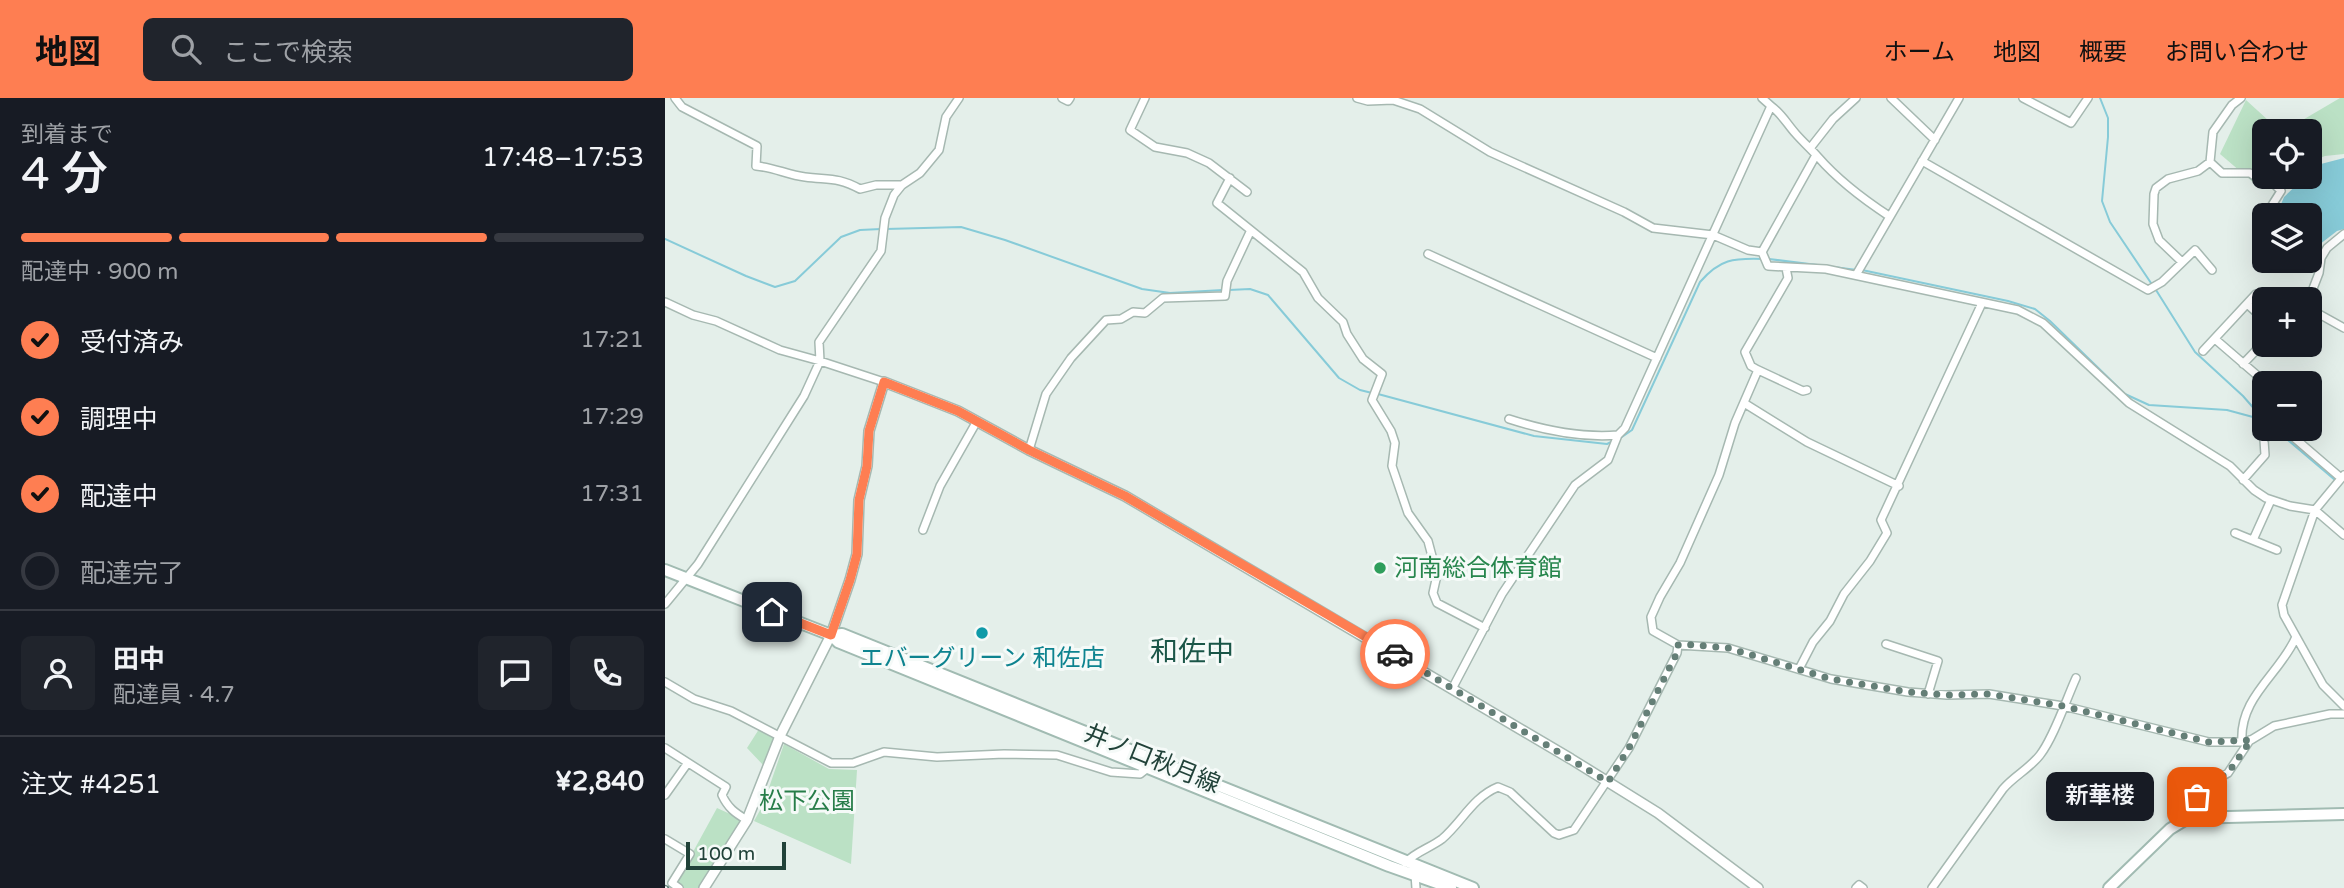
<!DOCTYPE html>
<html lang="ja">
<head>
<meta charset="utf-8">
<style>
  :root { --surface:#171b24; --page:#20242c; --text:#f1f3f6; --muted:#9ea1a6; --line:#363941; --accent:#fe7e52 }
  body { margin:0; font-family:"Varela Round","Noto Sans JP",sans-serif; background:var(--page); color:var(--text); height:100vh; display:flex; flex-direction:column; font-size:26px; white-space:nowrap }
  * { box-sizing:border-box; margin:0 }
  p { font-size:23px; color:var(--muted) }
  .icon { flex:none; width:38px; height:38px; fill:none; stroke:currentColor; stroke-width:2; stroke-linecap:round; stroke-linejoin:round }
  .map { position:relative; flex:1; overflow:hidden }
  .panel { display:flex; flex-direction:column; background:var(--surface); width:665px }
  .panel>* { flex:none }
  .tools { position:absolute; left:1587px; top:21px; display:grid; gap:14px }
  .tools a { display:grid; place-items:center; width:70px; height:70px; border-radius:10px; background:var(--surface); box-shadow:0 7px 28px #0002; font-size:35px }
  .scale { position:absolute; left:21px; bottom:18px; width:100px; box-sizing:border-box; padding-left:7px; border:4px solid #214239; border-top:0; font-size:19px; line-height:24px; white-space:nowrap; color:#214239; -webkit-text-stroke:5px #f5faf8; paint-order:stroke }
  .pin { position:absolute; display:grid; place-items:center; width:60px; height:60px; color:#fff; margin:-30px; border-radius:14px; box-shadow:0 4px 10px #0006 }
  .courier { position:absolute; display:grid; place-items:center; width:70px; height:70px; margin:-35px; border:5px solid #fe7e52; border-radius:50%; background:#fff; color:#222; box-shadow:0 2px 9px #0007 }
  .bubble { position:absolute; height:49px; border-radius:10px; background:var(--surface); box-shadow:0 7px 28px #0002; font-size:23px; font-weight:600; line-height:49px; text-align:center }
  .overview em { font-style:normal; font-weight:600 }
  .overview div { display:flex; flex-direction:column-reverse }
  .overview { display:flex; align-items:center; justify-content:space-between; height:119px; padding:0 21px }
  h1 { font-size:46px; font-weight:600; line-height:52px }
  .bar { display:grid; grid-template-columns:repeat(4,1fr); gap:10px 7px; align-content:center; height:84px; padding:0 21px }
  .bar i { height:9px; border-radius:5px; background:var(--line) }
  .bar .current { background:var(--accent) }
  .bar p { grid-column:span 4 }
  .line { display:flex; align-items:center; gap:18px; padding:0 21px; border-top:2px solid var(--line) }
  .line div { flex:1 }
  .round { display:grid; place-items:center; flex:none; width:74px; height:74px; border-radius:10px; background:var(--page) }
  ol { padding:0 21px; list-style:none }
  li { display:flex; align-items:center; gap:21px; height:77px }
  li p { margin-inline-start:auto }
  li .icon { padding:7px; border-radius:50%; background:var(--accent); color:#111; stroke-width:4 }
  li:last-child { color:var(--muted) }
  li i { width:38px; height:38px; border:4px solid var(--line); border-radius:50% }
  header { display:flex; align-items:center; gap:42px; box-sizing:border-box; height:98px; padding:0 35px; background:var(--accent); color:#111 }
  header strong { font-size:33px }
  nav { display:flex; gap:38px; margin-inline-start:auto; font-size:24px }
  .search { width:490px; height:63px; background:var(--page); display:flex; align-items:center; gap:18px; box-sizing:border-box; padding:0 24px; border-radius:10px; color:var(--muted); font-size:26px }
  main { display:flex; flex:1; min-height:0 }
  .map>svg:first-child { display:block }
  .green { fill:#bbe1c5 }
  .water { fill:#87cbd8 }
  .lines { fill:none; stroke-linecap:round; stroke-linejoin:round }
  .stream { stroke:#87cbd8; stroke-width:2 }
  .minor-casing { stroke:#a6b8b1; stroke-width:10 }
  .tertiary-casing { stroke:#a6b8b1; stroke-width:12 }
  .secondary-casing { stroke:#a1bbb2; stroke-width:14 }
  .minor { stroke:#fff; stroke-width:7 }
  .tertiary { stroke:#fff; stroke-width:9 }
  .secondary { stroke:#fff; stroke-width:10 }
  .rail-casing { stroke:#5c7d75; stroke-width:4.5 }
  .rail { stroke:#f5faf8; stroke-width:2; stroke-dasharray:5; stroke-linecap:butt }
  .done { stroke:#657f77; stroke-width:7; stroke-dasharray:0 12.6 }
  .route { stroke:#fe7e52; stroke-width:9 }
  .leisure-dot { fill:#2e9e5b; stroke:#f5faf8; stroke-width:2.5 }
  .culture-dot { fill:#0f9aa8; stroke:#f5faf8; stroke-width:2.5 }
  .labels { text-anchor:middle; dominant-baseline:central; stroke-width:6; stroke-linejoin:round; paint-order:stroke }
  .leisure-label { font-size:24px; fill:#27864d; stroke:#f5faf8; text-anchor:start }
  .culture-label { font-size:24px; fill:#0d838f; stroke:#f5faf8 }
  .street-label { font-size:24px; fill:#214239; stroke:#f5faf8 }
  .park-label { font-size:24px; fill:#277d49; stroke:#f5faf8 }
  .quarter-label { font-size:28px; fill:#1b5648; stroke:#f5faf8 }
</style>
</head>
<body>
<header>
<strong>地図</strong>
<div class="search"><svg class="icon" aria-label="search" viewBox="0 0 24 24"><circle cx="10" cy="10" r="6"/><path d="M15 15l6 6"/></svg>ここで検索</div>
<nav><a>ホーム</a><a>地図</a><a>概要</a><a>お問い合わせ</a></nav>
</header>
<main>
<section class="panel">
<div class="overview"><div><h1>4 分</h1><p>到着まで</p></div><em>17:48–17:53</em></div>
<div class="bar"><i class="current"></i><i class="current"></i><i class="current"></i><i></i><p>配達中 · 900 m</p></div>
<ol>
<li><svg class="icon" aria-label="check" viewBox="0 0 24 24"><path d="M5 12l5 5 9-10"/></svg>受付済み<p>17:21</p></li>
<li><svg class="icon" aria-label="check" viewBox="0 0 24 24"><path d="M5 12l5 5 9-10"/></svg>調理中<p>17:29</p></li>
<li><svg class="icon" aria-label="check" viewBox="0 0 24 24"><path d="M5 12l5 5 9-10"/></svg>配達中<p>17:31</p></li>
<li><i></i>配達完了</li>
</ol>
<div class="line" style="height:126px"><a class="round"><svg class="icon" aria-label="person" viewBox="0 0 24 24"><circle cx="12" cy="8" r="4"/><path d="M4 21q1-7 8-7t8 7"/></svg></a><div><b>田中</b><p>配達員 · 4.7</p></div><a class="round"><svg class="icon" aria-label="chat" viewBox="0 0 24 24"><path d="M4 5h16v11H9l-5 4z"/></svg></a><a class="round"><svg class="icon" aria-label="phone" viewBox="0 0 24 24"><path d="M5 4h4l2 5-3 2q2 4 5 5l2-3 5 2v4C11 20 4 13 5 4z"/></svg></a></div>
<div class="line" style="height:91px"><div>注文 #4251</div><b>¥2,840</b></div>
</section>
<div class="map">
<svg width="1679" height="790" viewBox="0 0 1679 790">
  <rect width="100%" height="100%" fill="#e4efea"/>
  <path class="green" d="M 1675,0 L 1679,0 L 1679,56 L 1660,58 L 1645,64 L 1645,33 L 1619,33 Z
    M 1581,2 L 1615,33 L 1600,33 L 1600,79 L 1605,79 L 1589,85 L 1555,56 Z
    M 96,628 L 111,640 L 99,668 L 82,650 Z
    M 119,646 L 164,671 L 192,672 L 186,766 L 89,723 L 98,707 Z
    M 52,710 L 76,721 L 34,790 L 18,790 L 11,785 Z"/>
  <path class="water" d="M 1679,60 L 1679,131 L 1672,133 L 1650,150 L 1645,146 L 1645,117 L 1612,116 L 1619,99 L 1640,79 L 1645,79 L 1645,74 L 1652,67 Z"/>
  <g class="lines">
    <path class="stream" d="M 1435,0 L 1443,20 L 1443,39 L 1437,103 L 1445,124 L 1488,188
      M 221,131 L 296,129 L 340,142 L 477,191 L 505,195 L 558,192
      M 0,141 L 81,178 L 110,189 L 130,183 L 176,139 L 195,132 L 216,131
      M 1104,161 L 1192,172
      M 1197,172 L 1343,203 L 1370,211 L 1385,223 L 1460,296 L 1484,307 L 1562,312 L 1599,322
      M 564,192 L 585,191 L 603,197 L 674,280 L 695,292 L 707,295
      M 1491,192 L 1530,254 L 1578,298 L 1599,322
      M 713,296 L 869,338 L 942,346 L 946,344
      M 1610,331 L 1670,382
      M 954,341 L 967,332 L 1035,184 C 1055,161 1068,160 1098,161"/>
    <g class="minor-casing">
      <path id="minor" d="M 10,0 L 17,9 L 92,48 L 91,68 C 108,69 123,77 140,79 C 164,82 173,79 195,91 L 211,87 L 237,87
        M 397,0 L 403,3 L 405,0
        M 480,0 L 465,32 L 490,49 L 522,55 L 544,65 L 582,94
        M 692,0 L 703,3 L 728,2 L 755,11 L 825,54 L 959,114 L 988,130 L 1048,137 L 1083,152 L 1097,154
        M 1226,0 L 1270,42
        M 1358,0 L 1406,25 L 1423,0
        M 1576,0 L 1567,7 L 1548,34 L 1545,64 L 1557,75 L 1585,75 L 1592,80 L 1605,82 L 1616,93 L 1604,112 L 1605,117
        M 1106,8 C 1117,16 1122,26 1131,36 C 1138,44 1146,51 1153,59 C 1174,83 1198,101 1224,118
        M 1146,49 L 1168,21 L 1191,0
        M 1151,57 L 1097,154 L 1103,168 L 1161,171 L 1353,212 L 1378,225 L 1464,305 L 1565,368 L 1589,392 L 1601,400 L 1625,408 L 1650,412 L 1679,437
        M 1257,63 L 1483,192 L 1497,184 L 1530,152 L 1547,172
        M 565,80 L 552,105 L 638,174 L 653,200 L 678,224 L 682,236 L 698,261 L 717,276 L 707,302 L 726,333 L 730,345 L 727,368 L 743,415 L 763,443 L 772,477 L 768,495 L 772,505 L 820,530
        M 763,156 L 992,260
        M 1645,157 L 1656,160 L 1662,150 L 1679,136
        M 1517,164 L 1494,142 L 1488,126 L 1489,96 L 1491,90 L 1503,81 L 1533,73 L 1545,64
        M 1121,170 L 1123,180 L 1080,254 L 1086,268 L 1093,272 L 1070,325 L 1054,377 L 1015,465 L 995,499 L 986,519 L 988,533 L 1013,547 L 1063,550 L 1166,581 L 1243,594 L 1282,597 L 1324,596 L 1398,608 L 1544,644 L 1577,644 L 1586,642 L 1609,628 L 1665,616 L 1679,616
        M 1191,177 L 1294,0
        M 1644,201 L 1654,175 L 1656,160
        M 0,204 L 28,217 L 51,223 L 115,252 L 155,263 L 219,284
        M 1582,206 L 1600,222
        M 1645,211 L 1679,230
        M 1550,241 L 1601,285
        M 1538,253 L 1591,196
        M 1578,266 L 1600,243
        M 1091,271 L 1138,293 L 1142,292
        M 1079,305 L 1142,344 L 1234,388
        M 844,321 C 878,332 917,340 953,337 L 960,330 L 1106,8 L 1097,0
        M 1619,331 L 1676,380
        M 364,352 L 381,296 L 406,260 L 441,222 L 456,221 L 468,214 L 480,215 L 498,200 L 560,198 L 562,183 L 585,134
        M 1679,377 L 1650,412 L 1617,507 L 1619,517 L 1658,587 L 1679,608
        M 1578,382 L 1600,357 L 1599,342 L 1609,331
        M 258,432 L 275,388 L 312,323
        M 1570,435 L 1612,452
        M 1588,442 L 1606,402
        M 0,506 L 33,466 L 139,298 L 155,263 L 154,244 L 216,153 L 220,120 L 229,97 L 237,87 L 255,75 L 274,52 L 281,19 L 294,0
        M 1221,546 L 1273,563 L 1263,596
        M 1134,571 L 1148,544 L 1165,523 L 1179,496 L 1205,463 L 1222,435 L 1216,422 L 1317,205
        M 0,584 L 29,601 L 66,613 L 166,665 L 188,665 L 219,654 L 272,659 L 339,656 L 392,657 L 446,674 L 475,676 L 484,669
        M 787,591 L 837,496 L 910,387 L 943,362 L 953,337
        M 1577,644 C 1574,599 1615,576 1631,539
        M 0,650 L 61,689 L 57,697 C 63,710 70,715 82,722
        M 0,697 L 22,666
        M 1523,720 L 1539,688 L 1563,675 L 1585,642
        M 0,741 L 25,756 L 7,785 L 14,790
        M 740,765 C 750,754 765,750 777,741 C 797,724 808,699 833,689 L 845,694 L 889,735 L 894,737 L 909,732 L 964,650 L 1012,555 L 1013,547
        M 750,776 L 751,790
        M 1191,790 L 1194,787 L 1198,790
        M 1267,790 L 1338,691 C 1349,678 1364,671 1375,657 C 1389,639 1401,602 1411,580"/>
    </g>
    <g class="tertiary-casing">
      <path id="tertiary" d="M 39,790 L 82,722 L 115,638 L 166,537 L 185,482 L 192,456 L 194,402 L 202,368 L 204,333 L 219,284 L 293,313 L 364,352 L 460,398 L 906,661 L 993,715 L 1093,790"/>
    </g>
    <g class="secondary-casing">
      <path id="secondary" d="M 0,472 L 166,537 L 173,544 L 724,768 L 786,790
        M 166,537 L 177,536 L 808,790
        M 1444,790 L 1505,731 L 1523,720 L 1679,716"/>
    </g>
    <use href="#minor" class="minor"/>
    <use href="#tertiary" class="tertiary"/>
    <use href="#secondary" class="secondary"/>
    <g class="rail-casing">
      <path id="rail" d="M 0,789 L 2,790"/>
    </g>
    <use href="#rail" class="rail"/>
  </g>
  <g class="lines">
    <path class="done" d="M 730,556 L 943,684 L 964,650 L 1012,555 L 1013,547 L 1017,546 L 1063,550 L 1166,581 L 1243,594 L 1282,597 L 1324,596 L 1398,608 L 1544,644 L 1586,642 L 1563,675 L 1539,688 L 1532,699"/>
    <path class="route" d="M 107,514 L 166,537 L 185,482 L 192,456 L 194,402 L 202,368 L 204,333 L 219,284 L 293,313 L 364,352 L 460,398 L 730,556"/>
  </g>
  <circle class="leisure-dot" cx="715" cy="470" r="7"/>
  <circle class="culture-dot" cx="317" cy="535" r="7"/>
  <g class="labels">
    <g class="leisure-label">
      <text x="729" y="470">河南総合体育館</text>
    </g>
    <g class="culture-label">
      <text x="317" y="560">エバーグリーン 和佐店</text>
    </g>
    <g class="street-label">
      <text transform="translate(487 661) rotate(22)">井ノ口秋月線</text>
    </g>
    <g class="park-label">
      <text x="142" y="703">松下公園</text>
    </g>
    <g class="quarter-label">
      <text x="527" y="554">和佐中</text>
    </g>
  </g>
</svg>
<div class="tools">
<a><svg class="icon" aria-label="locate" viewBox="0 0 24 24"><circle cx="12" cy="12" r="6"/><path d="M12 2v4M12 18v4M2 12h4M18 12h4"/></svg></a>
<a><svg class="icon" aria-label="layers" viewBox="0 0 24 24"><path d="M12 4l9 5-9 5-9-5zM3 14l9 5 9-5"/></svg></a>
<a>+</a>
<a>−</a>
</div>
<div class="scale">100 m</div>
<div class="pin" style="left:1532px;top:699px;background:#ea580c"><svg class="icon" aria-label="bag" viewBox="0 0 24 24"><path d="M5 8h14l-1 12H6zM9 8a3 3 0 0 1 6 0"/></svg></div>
<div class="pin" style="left:107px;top:514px;background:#1f2937"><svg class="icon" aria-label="home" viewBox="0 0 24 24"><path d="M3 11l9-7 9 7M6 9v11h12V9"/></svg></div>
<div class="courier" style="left:730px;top:556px"><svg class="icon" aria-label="car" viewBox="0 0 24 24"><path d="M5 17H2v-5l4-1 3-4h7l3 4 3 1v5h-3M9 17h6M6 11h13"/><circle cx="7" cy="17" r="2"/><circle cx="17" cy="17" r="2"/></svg></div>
<div class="bubble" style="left:1381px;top:674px;width:108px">新華楼</div>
</div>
</main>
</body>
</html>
